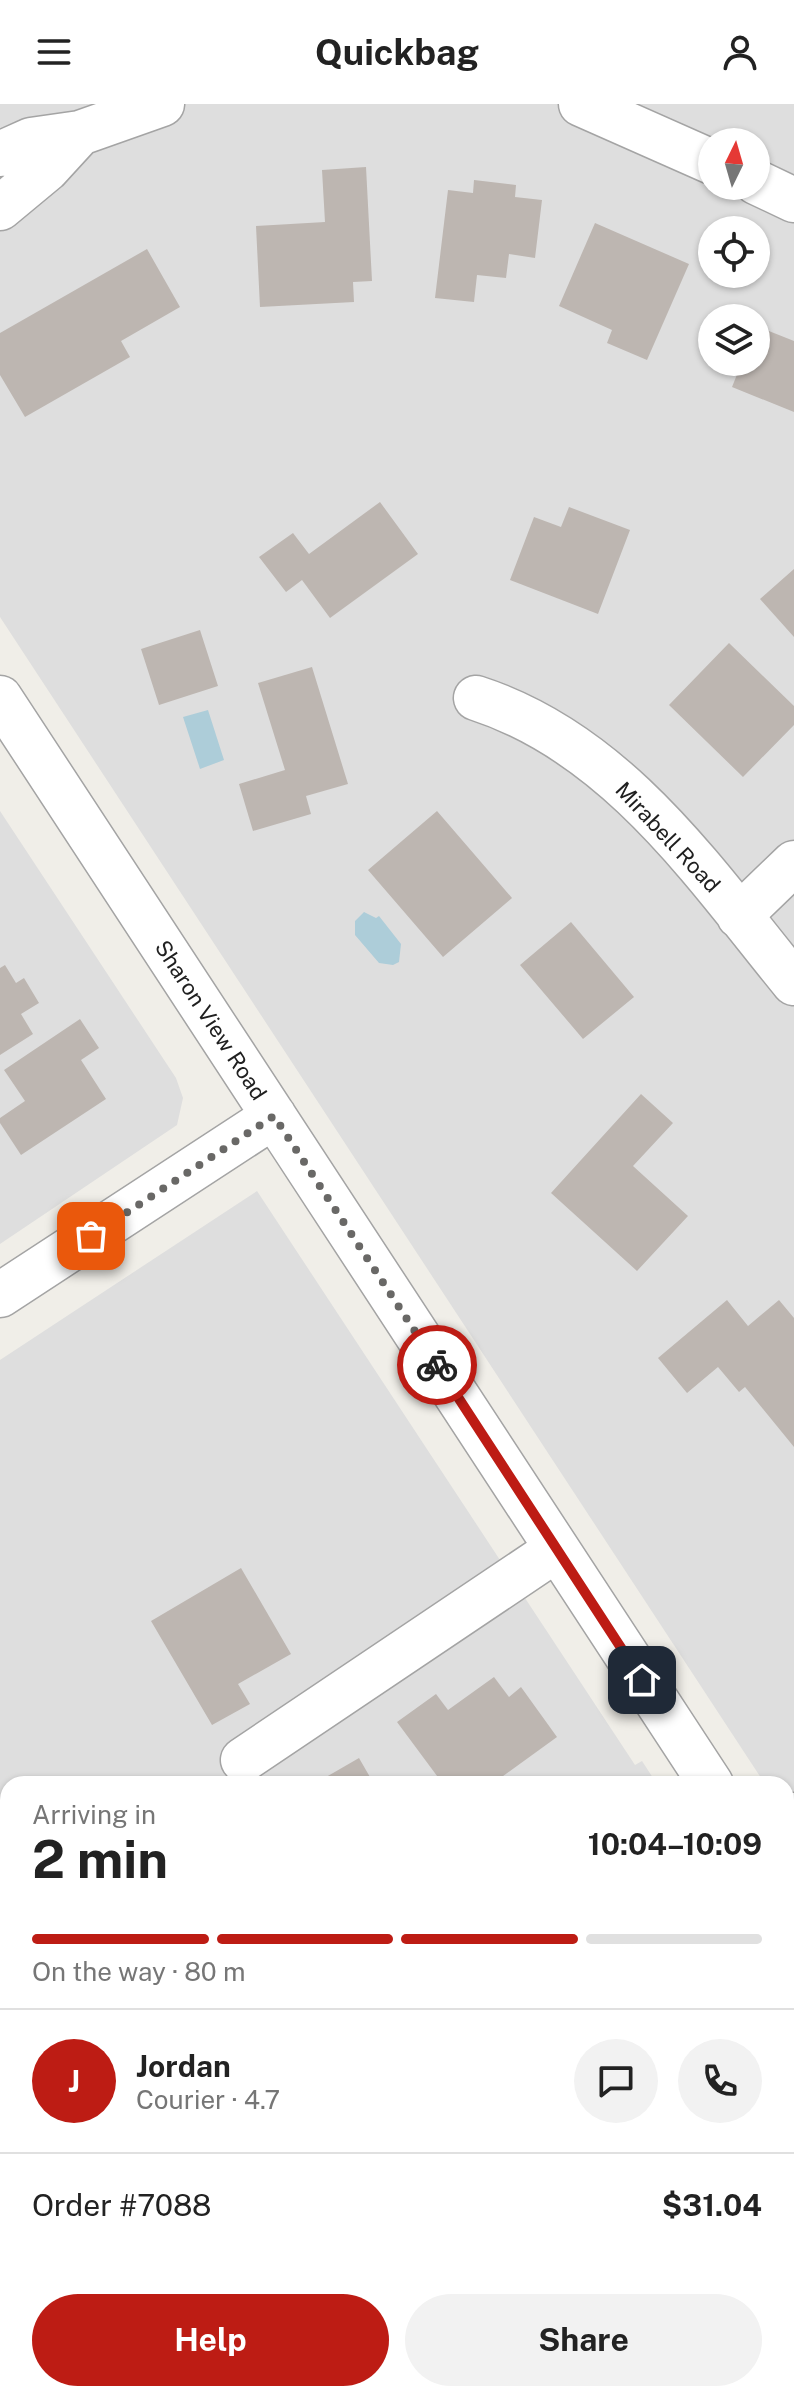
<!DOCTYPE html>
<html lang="en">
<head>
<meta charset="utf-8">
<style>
  :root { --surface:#fff; --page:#f2f2f2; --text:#222; --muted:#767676; --line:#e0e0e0; --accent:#bd1c14 }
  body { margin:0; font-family:"Public Sans",sans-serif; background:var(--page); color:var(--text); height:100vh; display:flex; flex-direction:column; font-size:30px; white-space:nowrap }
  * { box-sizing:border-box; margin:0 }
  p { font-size:26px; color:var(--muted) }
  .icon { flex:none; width:44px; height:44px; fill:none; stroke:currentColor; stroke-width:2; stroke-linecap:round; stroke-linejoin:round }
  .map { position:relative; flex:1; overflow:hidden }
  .details { position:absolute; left:0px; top:1672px; width:794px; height:626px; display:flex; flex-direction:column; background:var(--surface); border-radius:24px 24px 0 0; box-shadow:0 2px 6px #0004 }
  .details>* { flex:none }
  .needle { width:52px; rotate:5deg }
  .fabs { position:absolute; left:698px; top:24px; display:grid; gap:16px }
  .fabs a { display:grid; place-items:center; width:72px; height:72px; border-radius:50%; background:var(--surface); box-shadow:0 2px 6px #0004; font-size:40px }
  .pin { position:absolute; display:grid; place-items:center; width:68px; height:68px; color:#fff; margin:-34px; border-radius:16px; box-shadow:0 4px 12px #0006 }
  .courier { position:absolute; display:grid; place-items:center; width:80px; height:80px; margin:-40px; border:6px solid #bd1c14; border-radius:50%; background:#fff; color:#222; box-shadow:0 2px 10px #0007 }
  .headline em { font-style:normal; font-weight:700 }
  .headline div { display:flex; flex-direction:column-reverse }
  .headline { display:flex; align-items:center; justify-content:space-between; height:136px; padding:0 32px }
  h1 { font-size:52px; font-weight:700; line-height:60px }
  .bar { display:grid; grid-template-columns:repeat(4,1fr); gap:12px 8px; align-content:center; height:96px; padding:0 32px }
  .bar i { height:10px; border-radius:6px; background:var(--line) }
  .bar .selected { background:var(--accent) }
  .bar p { grid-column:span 4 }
  .line { display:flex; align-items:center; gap:20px; padding:0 32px; border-top:2px solid var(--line) }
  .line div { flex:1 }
  .round { display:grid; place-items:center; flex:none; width:84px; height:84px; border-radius:42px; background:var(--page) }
  .button { display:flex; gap:16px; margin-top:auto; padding:16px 32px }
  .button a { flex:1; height:92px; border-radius:48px; background:var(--accent); color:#fff; font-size:32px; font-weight:700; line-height:92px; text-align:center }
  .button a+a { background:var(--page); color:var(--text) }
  header { display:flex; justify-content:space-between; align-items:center; height:104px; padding:0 32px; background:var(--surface); font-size:36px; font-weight:700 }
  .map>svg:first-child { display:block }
  .residential { fill:#dedede; fill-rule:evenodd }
  .water { fill:#adcdd9 }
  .building { fill:#bdb6b1 }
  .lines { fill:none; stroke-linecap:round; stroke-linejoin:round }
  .minor-casing { stroke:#a4a4a4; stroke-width:47 }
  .minor { stroke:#fff; stroke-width:44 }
  .done { stroke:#696866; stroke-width:8; stroke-dasharray:0 14.4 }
  .route { stroke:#bd1c14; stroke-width:10 }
  .labels { text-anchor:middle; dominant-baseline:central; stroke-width:8; stroke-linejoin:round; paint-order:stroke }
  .street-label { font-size:22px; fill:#202020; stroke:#fff }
</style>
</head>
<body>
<header><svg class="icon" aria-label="menu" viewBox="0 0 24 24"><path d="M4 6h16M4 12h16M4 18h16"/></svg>Quickbag<svg class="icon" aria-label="person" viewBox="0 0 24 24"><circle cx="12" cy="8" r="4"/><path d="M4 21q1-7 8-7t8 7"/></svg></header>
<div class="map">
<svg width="794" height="2297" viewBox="0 0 794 2297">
  <rect width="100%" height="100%" fill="#f0eee8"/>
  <path class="residential" d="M 0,0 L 794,0 L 794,1727 L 786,1714 L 786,1680 L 765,1680 L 0,513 ZM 712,38 L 756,38 L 756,82 L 712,82 ZM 712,126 L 756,126 L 756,170 L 712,170 ZM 712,214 L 756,214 L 756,258 L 712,258 Z
    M 0,707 L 176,974 L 183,994 L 177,1021 L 0,1140 Z
    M 257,1087 L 635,1661 L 642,1657 L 657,1680 L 8,1680 L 8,2290 L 786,2290 L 786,1888 L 794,1905 L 794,2297 L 0,2297 L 0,1256 Z"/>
  <path class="water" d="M 208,606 L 224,656 L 200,665 L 183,613 Z
    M 364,808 L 376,814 L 379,812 L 401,840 L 399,858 L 393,861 L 379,859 L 355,831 L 355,817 Z"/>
  <path class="building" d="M 366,63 L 372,177 L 353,178 L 354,198 L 260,203 L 256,122 L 325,118 L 322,66 Z
    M 474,76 L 516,81 L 515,93 L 542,96 L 535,154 L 509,150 L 506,174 L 477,171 L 474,198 L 435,194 L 448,86 L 473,89 Z
    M 595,119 L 689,160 L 647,256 L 607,239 L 612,226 L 559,202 Z
    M 147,145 L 180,203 L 121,237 L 130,253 L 25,313 L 0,271 L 0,229 Z
    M 756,222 L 794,237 L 794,308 L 732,283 L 738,268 L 713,258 L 756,258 Z
    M 380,398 L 418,450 L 330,514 L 302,476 L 286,488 L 259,453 L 293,429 L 309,450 Z
    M 569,403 L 630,426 L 598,510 L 510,476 L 534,413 L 561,423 Z
    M 794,465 L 794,533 L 760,495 Z
    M 200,526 L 218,582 L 159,601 L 141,545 Z
    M 729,539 L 794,602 L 794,621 L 743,673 L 669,601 Z
    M 312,563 L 348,680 L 306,692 L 311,710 L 253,727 L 239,680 L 285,666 L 258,579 Z
    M 437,707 L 512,794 L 443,853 L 368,766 Z
    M 571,818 L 634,893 L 583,935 L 520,861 Z
    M 5,861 L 16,879 L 24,874 L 39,899 L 21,910 L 33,930 L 0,951 L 0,864 Z
    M 80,915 L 99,944 L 81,956 L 106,995 L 21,1051 L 0,1019 L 0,1014 L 25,997 L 4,966 Z
    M 641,990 L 673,1019 L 633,1062 L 688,1112 L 637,1167 L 551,1089 Z
    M 727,1196 L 748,1222 L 779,1196 L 794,1214 L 794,1343 L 745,1283 L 739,1288 L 718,1263 L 687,1289 L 658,1254 Z
    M 241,1464 L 291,1550 L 238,1580 L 250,1600 L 212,1621 L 151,1517 Z
    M 494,1573 L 509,1593 L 521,1583 L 557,1633 L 492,1680 L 443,1680 L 397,1618 L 436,1590 L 448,1606 Z
    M 359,1654 L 374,1680 L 314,1680 Z
    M 794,2076 L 794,2143 L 786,2148 L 786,2081 Z
    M 8,2158 L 8,2228 L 0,2214 L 0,2162 Z
    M 517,2290 L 620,2290 L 624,2297 L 521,2297 Z"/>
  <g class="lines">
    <g class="minor-casing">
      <path id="minor" d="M 581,0 L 712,58
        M 0,50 L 31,36 L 80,29 L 162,0
        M 756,78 L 794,96
        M 0,104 L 47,65 L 80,29
        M 0,594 L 711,1680
        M 476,594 C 618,640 704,769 794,879
        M 739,812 L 794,759
        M 0,1191 L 274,1012
        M 243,1656 L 557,1445
        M 786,1716 L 794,1711
        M 786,1799 L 794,1811
        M 786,1931 L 794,1925
        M 245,2297 L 255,2290"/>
    </g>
    <use href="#minor" class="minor"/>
  </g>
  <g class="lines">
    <path class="done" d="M 91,1132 L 274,1012 L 437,1261"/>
    <path class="route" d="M 437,1261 L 642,1576"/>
  </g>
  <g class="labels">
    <g class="street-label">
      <text transform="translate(668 733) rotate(47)">Mirabell Road</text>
      <text transform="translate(211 916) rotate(57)">Sharon View Road</text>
    </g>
  </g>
</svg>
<div class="fabs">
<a><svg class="needle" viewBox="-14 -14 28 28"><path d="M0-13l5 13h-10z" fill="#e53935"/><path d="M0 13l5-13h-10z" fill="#767676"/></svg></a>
<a><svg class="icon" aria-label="locate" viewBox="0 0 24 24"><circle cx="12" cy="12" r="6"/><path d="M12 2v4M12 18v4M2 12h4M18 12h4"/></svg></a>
<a><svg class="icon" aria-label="layers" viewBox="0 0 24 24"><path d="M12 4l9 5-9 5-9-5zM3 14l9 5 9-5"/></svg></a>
</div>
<div class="pin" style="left:91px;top:1132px;background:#ea580c"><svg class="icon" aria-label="bag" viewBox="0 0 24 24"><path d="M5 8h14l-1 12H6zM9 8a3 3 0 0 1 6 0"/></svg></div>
<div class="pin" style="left:642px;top:1576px;background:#1f2937"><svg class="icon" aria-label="home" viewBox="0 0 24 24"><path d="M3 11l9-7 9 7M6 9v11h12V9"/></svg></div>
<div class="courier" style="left:437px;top:1261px"><svg class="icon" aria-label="bike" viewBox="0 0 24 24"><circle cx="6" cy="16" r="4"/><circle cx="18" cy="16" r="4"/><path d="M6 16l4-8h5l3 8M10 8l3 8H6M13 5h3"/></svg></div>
<section class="details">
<div class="headline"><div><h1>2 min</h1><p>Arriving in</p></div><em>10:04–10:09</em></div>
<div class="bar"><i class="selected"></i><i class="selected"></i><i class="selected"></i><i></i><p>On the way · 80 m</p></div>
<div class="line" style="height:144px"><b class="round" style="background:var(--accent);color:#fff">J</b><div><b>Jordan</b><p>Courier · 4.7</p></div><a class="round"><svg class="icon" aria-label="chat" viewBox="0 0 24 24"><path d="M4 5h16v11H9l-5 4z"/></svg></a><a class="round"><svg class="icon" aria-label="phone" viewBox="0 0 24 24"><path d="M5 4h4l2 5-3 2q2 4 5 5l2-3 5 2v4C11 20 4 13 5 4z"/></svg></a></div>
<div class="line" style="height:104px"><div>Order #7088</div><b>$31.04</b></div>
<div class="button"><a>Help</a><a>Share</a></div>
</section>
</div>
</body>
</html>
